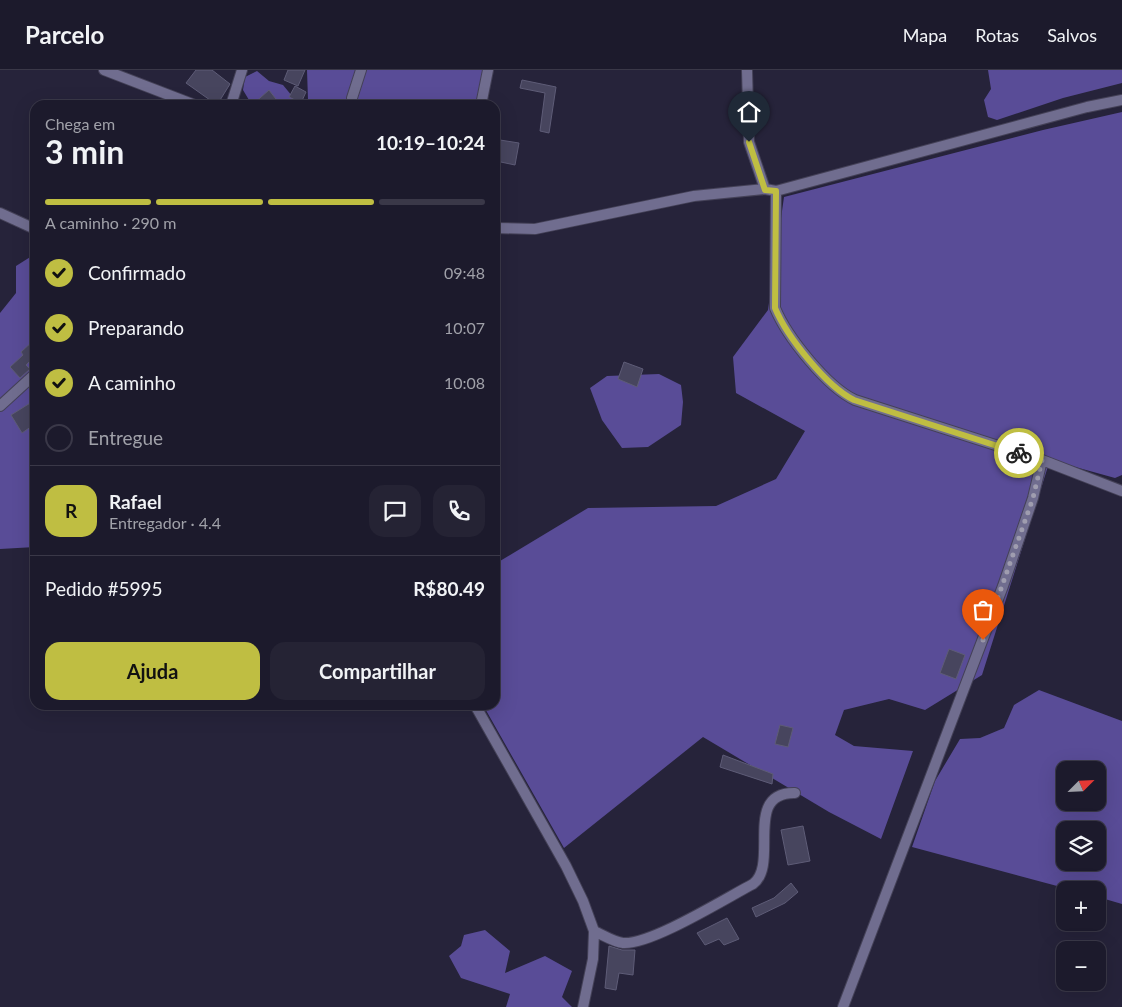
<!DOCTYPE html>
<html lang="pt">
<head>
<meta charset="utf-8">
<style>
  :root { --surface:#1c1a2c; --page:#252334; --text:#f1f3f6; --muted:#a0a1a9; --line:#3a3848; --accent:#bfbe42 }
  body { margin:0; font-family:Lato,sans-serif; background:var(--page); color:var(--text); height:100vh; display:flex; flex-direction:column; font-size:19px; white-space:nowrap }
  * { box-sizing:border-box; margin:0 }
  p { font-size:16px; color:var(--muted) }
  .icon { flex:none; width:28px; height:28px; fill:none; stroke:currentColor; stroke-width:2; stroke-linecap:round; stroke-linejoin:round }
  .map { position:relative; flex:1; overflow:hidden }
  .panel { position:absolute; left:30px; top:30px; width:470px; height:610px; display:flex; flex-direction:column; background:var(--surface); border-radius:15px; box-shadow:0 5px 20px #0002,0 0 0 1px var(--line) }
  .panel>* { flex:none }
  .needle { width:32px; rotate:66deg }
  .fabs { position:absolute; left:1056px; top:691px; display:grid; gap:10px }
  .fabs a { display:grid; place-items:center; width:50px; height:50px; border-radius:10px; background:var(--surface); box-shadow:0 5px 20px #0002,0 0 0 1px var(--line); font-size:25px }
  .pin { position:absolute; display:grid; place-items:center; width:42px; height:42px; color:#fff; margin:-51px -21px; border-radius:50% 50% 50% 0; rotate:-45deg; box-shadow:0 0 5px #0007 }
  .pin .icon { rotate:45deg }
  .courier { position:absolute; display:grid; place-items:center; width:50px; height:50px; margin:-25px; border:4px solid #bfbe42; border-radius:50%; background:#fff; color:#222; box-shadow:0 1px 6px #0007 }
  .summary em { font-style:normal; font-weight:700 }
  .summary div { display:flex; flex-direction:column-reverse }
  .summary { display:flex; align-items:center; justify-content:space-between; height:85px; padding:0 15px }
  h1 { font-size:32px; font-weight:700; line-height:38px }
  .bar { display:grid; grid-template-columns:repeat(4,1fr); gap:8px 5px; align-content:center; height:60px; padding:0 15px }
  .bar i { height:6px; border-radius:4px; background:var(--line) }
  .bar .active { background:var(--accent) }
  .bar p { grid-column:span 4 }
  .line { display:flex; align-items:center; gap:12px; padding:0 15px; border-top:1px solid var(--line) }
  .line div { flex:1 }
  .round { display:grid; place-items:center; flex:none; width:52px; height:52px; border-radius:15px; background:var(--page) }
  ol { padding:0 15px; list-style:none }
  li { display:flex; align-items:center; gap:15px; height:55px }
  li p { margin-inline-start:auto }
  li .icon { padding:5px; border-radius:50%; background:var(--accent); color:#111; stroke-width:4 }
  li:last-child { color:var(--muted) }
  li i { width:28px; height:28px; border:2px solid var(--line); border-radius:50% }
  .action { display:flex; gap:10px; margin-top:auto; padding:10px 15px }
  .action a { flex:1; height:58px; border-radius:15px; background:var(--accent); color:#111; font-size:20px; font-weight:700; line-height:58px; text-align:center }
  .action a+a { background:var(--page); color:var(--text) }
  header { display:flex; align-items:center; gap:30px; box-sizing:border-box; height:70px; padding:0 25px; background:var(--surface); border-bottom:1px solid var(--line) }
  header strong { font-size:24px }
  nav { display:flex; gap:28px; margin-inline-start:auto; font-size:18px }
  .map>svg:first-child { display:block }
  .forest { fill:#594c97; fill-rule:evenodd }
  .building { fill:#47455e; stroke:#5e5c77 }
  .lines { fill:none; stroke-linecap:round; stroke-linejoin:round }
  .minor-casing { stroke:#444157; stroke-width:12 }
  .tertiary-casing { stroke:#444157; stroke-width:12 }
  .minor { stroke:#706d8f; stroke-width:10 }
  .tertiary { stroke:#706d8f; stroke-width:10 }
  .done { stroke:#9f9daf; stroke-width:5; stroke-dasharray:0 9 }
  .route { stroke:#bfbe42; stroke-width:6 }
</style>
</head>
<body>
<header>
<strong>Parcelo</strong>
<nav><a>Mapa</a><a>Rotas</a><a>Salvos</a></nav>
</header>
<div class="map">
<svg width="1122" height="937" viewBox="0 0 1122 937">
  <rect width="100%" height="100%" fill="#26233a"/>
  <path class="forest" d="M 307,0 L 484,0 L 476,35 L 252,35 L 243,20 L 245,7 L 257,1 L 269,11 L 283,15 L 297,32 L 308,30 Z
    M 988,0 L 1122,0 L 1122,13 L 1063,28 L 997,50 L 988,47 L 984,30 L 991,19 Z
    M 1122,42 L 1122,405 L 1115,408 L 1050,390 L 982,605 L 925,640 L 889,629 L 844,640 L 835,665 L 854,676 L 913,681 L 881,769 L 829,742 L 703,667 L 564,778 L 483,635 L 495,635 L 495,494 L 588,438 L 716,436 L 776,409 L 805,361 L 736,323 L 733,287 L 768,240 L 784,127 L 1043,60 Z
    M 35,184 L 35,477 L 0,479 L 0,243 L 16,223 L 16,196 Z
    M 659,304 L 681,315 L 683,332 L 681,355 L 648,377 L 622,378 L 602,350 L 590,318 L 607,306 Z
    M 1039,620 L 1122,651 L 1122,834 L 1098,827 L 1098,820 L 1072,820 L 912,777 L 935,711 L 960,669 L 980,668 L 1004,658 L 1014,635 ZM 1065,700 L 1098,700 L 1098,732 L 1065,732 ZM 1065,760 L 1098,760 L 1098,792 L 1065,792 Z
    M 485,860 L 510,881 L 505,903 L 545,886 L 572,901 L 562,927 L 572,937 L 506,937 L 510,924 L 461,908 L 449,886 L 461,876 L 464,865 Z"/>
  <path class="building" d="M 196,0 L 212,0 L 230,14 L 217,35 L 186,13 Z
    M 288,0 L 305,0 L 298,16 L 284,10 Z
    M 522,10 L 556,17 L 549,63 L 540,61 L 545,23 L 520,18 Z
    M 295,16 L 306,22 L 301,33 L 289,27 Z
    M 269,20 L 276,29 L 269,35 L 252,35 Z
    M 500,70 L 519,73 L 515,95 L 496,91 Z
    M 35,269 L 35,286 L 26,295 L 30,299 L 20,308 L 10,297 L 23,285 L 21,282 Z
    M 624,292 L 643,299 L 637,317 L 618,309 Z
    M 35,330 L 35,354 L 22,363 L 11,345 Z
    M 949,579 L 965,585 L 956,609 L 940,603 Z
    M 780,655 L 793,658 L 788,677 L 775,674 Z
    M 723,685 L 773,704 L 772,714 L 720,697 Z
    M 803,756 L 810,791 L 788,795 L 781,760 Z
    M 791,813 L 798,822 L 785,833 L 756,847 L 752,838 L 774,828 Z
    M 727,848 L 739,869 L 724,875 L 719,869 L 705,875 L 697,863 Z
    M 609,876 L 622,880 L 635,880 L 633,905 L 619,903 L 616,920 L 605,918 Z"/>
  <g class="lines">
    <g class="minor-casing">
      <path id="minor" d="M 747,0 L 749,72 L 765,119
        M 352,28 L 361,0
        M 231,35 L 242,0
        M 481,35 L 488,0
        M 776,121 L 775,238 C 787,267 827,317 855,330 L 1042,390 L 1122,421
        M 0,143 L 35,159
        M 495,158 L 535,159 L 694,126 L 765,119 L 776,121 L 1087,37 L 1122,30
        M 0,336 L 35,304
        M 475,635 L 566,796 L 583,831 L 594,861 L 593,889 L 583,937
        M 594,861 C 603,865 614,872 623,873 C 651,875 726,828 753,814 C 780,794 742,722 795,723
        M 843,937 L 1003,516 L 1033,428 L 1042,390"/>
    </g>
    <g class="tertiary-casing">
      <path id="tertiary" d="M 104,0 L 195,35"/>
    </g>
    <use href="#minor" class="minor"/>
    <use href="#tertiary" class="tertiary"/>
  </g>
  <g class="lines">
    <path class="done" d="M 983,570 L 1033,428 L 1042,390 L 1019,383"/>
    <path class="route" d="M 749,72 L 765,120 L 776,121 L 775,238 C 787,267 827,317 854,330 L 1019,383"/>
  </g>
</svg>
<div class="fabs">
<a><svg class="needle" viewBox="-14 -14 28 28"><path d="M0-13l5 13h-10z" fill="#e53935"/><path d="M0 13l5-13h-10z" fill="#a0a1a9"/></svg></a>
<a><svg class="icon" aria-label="layers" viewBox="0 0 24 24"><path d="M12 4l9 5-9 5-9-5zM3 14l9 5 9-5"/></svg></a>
<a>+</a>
<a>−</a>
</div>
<div class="pin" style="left:983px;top:570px;background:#ea580c"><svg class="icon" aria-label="bag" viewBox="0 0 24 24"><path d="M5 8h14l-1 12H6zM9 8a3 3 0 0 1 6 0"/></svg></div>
<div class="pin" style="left:749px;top:72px;background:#1f2937"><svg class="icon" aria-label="home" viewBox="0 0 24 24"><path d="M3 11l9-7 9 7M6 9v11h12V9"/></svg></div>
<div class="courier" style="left:1019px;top:383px"><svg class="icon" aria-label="bike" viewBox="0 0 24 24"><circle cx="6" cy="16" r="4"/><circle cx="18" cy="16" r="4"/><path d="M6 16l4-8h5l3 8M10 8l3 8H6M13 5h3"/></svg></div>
<section class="panel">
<div class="summary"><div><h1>3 min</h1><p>Chega em</p></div><em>10:19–10:24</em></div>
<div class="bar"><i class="active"></i><i class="active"></i><i class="active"></i><i></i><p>A caminho · 290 m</p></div>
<ol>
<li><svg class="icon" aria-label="check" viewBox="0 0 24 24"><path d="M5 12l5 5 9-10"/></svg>Confirmado<p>09:48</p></li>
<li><svg class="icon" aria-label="check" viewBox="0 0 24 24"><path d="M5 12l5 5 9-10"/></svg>Preparando<p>10:07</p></li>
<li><svg class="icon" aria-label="check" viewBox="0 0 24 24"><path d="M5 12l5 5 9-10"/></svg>A caminho<p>10:08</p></li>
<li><i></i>Entregue</li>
</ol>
<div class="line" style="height:90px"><b class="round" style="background:var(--accent);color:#111">R</b><div><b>Rafael</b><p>Entregador · 4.4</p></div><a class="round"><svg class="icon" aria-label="chat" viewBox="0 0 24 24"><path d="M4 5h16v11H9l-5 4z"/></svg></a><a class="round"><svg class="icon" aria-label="phone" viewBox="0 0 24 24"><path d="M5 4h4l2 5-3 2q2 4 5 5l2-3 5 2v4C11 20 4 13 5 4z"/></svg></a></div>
<div class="line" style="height:65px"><div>Pedido #5995</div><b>R$80.49</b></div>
<div class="action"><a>Ajuda</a><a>Compartilhar</a></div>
</section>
</div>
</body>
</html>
